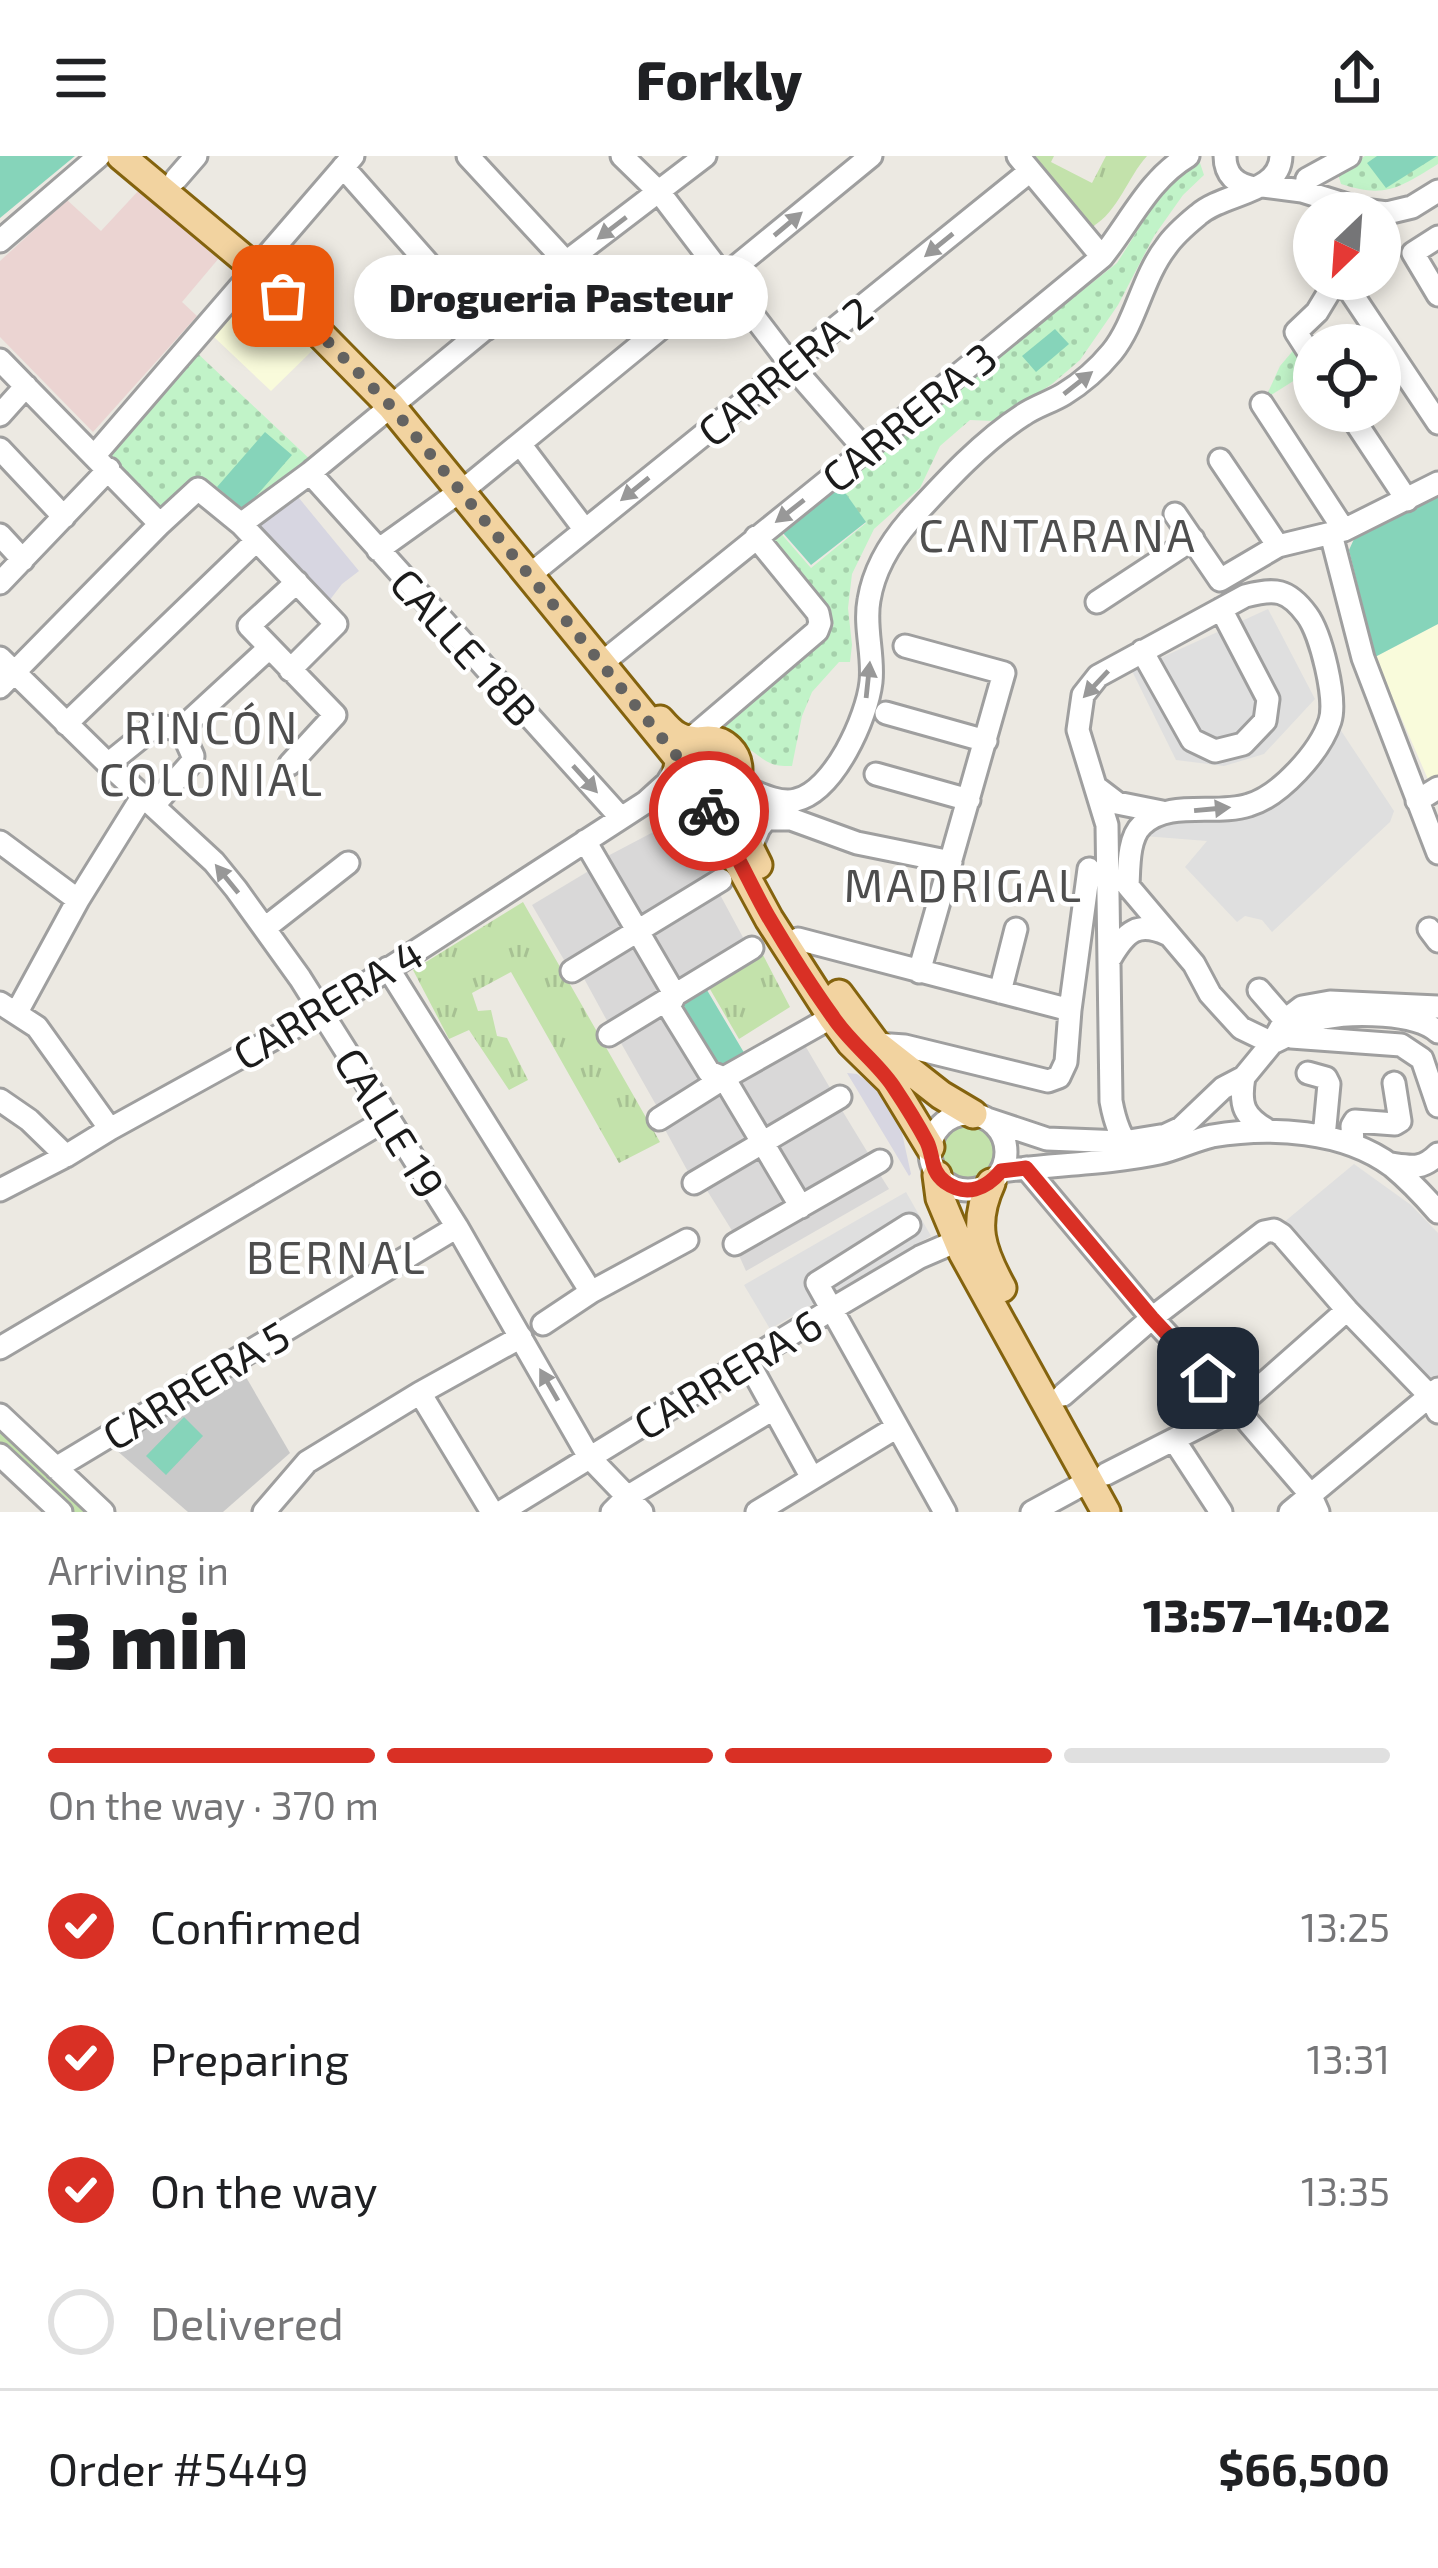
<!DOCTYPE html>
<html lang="en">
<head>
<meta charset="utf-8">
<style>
  :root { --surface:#fff; --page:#f6f6f6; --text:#202124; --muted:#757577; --line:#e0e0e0; --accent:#d93025 }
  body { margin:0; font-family:"Exo 2",sans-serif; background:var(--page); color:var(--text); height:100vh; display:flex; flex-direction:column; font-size:45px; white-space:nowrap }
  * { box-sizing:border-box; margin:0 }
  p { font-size:39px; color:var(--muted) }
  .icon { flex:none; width:66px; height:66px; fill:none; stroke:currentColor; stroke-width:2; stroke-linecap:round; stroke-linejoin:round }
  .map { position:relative; height:1356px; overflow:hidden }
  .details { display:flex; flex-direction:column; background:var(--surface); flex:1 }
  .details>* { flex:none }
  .needle { width:78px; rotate:205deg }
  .fabs { position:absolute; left:1293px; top:36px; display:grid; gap:24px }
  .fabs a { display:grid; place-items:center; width:108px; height:108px; border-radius:50%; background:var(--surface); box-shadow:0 6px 18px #0003; font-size:60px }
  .pin { position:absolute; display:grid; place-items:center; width:102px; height:102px; color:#fff; margin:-51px; border-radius:24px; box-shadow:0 6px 18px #0006 }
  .courier { position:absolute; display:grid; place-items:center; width:120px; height:120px; margin:-60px; border:9px solid #d93025; border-radius:50%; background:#fff; color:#222; box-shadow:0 3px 15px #0007 }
  .bubble { position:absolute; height:84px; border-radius:42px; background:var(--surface); box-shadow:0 6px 18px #0003; font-size:39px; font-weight:800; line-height:84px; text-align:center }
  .overview em { font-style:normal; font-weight:800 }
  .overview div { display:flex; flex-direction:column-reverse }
  .overview { display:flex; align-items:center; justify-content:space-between; height:204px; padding:0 48px }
  h1 { font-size:78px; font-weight:800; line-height:90px }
  .bar { display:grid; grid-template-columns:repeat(4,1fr); gap:18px 12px; align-content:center; height:144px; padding:0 48px }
  .bar i { height:15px; border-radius:9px; background:var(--line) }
  .bar .active { background:var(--accent) }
  .bar p { grid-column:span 4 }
  .line { display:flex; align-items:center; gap:30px; padding:0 48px; border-top:3px solid var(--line) }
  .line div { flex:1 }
  ol { padding:0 48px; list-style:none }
  li { display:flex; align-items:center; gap:36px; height:132px }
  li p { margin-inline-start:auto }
  li .icon { padding:12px; border-radius:50%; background:var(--accent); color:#fff; stroke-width:4 }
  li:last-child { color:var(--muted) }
  li i { width:66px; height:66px; border:6px solid var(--line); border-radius:50% }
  header { display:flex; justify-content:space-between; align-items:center; height:156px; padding:0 48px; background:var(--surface); font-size:54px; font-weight:800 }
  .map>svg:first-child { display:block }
  .residential { fill:#d9d8d8 }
  .commercial { fill:#ebd4d2 }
  .education { fill:#f9fbdb }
  .religious { fill:#c9c9c9 }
  .grass { fill:url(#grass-tufts) }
  .park { fill:url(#park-dots) }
  .garden { fill:#c3e2ab }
  .pitch { fill:#86d4ba }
  .parking { fill:#dfdfdf }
  .plaza { fill:#d7d6e1 }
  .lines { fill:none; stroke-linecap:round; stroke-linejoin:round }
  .minor-casing { stroke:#9f9f9f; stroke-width:27 }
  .major-casing { stroke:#84630e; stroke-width:33 }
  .minor { stroke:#fff; stroke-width:21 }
  .major { stroke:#f2d3a0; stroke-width:27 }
  .oneway { fill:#989898 }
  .done { stroke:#646361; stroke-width:12; stroke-dasharray:0 21.6 }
  .route { stroke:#d93025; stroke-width:15 }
  .labels { text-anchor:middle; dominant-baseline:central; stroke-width:9; stroke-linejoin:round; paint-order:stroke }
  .street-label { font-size:42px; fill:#1b1b1b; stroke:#fff }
  .neighbourhood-label { font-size:45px; letter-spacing:3px; fill:#4e4e4e; stroke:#fff }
</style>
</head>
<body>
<header><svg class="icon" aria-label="menu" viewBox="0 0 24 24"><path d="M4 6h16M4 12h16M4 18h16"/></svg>Forkly<svg class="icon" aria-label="share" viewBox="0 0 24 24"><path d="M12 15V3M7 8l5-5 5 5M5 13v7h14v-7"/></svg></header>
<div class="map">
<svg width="1438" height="1356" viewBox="0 0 1438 1356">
  <defs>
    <pattern id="grass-tufts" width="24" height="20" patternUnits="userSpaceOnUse" patternTransform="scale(3)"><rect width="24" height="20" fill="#c3e2ab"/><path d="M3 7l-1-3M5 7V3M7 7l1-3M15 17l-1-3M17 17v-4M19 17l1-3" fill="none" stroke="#a7c193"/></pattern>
    <pattern id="park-dots" width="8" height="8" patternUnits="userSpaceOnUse" patternTransform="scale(3)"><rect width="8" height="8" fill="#c1f3c8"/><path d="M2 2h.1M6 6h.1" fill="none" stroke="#a5d0ab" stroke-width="1.8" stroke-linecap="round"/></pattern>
  </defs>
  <rect width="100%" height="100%" fill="#ece9e2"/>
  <path class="residential" d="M 678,663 L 718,716 L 640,766 L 602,703 Z
    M 592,713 L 629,771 L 567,809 L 532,749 Z
    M 718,735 L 746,787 L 679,829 L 648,777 Z
    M 638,784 L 667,837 L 611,872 L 581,817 Z
    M 664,855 L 707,927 L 660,956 L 617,880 Z
    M 803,886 L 833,937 L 765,978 L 733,924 Z
    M 723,932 L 755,985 L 692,1023 L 663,970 Z
    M 840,951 L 871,1002 L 805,1041 L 772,990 Z
    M 761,996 L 791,1049 L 736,1081 L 703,1028 Z
    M 877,1014 L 889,1033 L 746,1115 L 737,1095 Z"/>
  <path class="commercial" d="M 140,33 L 219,102 L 182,146 L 197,160 L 93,276 L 0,181 L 0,105 L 67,44 L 101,75 Z"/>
  <path class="education" d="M 261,125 L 320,187 L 271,235 L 214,181 Z
    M 1438,468 L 1438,623 L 1430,628 L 1375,501 Z"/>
  <path class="religious" d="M 239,1209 L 290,1297 L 223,1356 L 188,1356 L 108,1287 Z"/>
  <path class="grass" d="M 1035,0 L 1054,0 L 1051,6 L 1092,27 L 1106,0 L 1147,0 C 1127,22 1119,55 1092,71 Z
    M695 615a14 14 0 1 1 28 0a14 14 0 1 1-28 0Z
    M 523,746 L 660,986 L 619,1007 L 511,816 L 472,837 L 478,855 L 491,854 L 497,880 L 507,882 L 528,924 L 509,934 L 469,874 L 449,883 L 413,814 Z
    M 763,799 L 790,851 L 739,883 L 707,828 Z
    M 0,1269 L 92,1356 L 66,1356 L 0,1294 Z"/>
  <path class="park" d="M 1365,0 L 1438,0 L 1438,8 C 1400,31 1386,43 1341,28 L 1338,18 Z
    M 1199,4 L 1204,19 L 1183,39 L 1154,80 L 1118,149 L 1080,204 L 1052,228 L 994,265 L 970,264 L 940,290 L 920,332 L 874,373 L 852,418 L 848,452 L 852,489 L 850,506 L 839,506 L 812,536 L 802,560 L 792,610 C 765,611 765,602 744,590 C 730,583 717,585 706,572 L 834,469 L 766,384 L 778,374 L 811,412 L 866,367 L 839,328 L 1117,107 L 1172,20 L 1186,7 Z
    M 1297,190 L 1314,212 L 1265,243 L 1280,210 Z
    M 194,194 L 315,308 L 240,364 L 197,331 L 166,361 L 103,300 Z"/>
  <path class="garden" d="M942 996a26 26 0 1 1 52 0a26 26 0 1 1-52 0Z"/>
  <path class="pitch" d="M 0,0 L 75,0 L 0,62 Z
    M 1377,0 L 1437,0 L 1386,32 L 1367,7 Z
    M 1055,173 L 1069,188 L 1036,216 L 1022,200 Z
    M 265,276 L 292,299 L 244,354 L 217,331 Z
    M 839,328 L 866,366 L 811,409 L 783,377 Z
    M 1438,338 L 1438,468 L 1375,501 L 1349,394 L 1354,383 Z
    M 704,829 L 746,900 L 715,919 L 672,844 Z
    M 184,1261 L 203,1280 L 166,1319 L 146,1300 Z"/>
  <path class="parking" d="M 1268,453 L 1315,543 L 1264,598 L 1224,610 L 1176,604 L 1132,515 Z
    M 1336,567 L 1394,655 L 1390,666 L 1272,776 L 1262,764 L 1245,760 L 1237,766 L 1185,711 L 1207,685 L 1144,680 L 1171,664 L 1255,654 Z
    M 1354,1008 L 1411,1049 L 1438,1077 L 1438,1225 L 1431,1230 L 1283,1067 Z
    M 906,1036 L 931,1080 L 770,1173 L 744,1129 Z"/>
  <path class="plaza" d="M 294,336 L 359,415 L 342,428 L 329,445 L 256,366 Z
    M 847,917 L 857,918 L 872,929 L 889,947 L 900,968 L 911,1018 L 909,1020 Z"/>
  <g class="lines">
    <g class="minor-casing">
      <path id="minor" d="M 468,0 L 566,106
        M 622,0 L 660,37 L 791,209 L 867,296
        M 1018,0 L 1102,101
        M 1225,0 C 1225,19 1236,29 1255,32
        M 343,11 L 486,173
        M 176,23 L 196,0
        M 1307,23 L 1349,0
        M 1263,30 L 1302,35 L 1363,54 L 1387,57 L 1412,51 L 1438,35
        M 1438,81 L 1413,97 L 1438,139
        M 0,85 L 99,0
        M 1350,135 L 1438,267
        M 0,204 L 160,368
        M 1314,204 L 1296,176 L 1317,156 L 1337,123
        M 1262,248 L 1344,374
        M 1348,255 L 1407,344
        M 0,259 L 26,230
        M 520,288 L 585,374
        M 0,293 L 64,361
        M 95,299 L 353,0
        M 1220,304 L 1278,390
        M 310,317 L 621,662
        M 1175,358 L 1220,424 L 1278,390 L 1344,374 L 1438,327
        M 241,368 L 310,317 L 566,106 L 705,0
        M 1331,378 L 1363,502 L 1438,697
        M 0,379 L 23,404
        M 378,394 L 473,326 L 871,0
        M 537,413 L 1030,15
        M 0,427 L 109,313
        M 1097,446 L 1193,383
        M 905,490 L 1004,517 L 919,816
        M 1142,495 L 1192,584 L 1215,595 L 1243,588 L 1265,565 L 1268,543 L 1221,453
        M 0,502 L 108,608 L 214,706 L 236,733 L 300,822 L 457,1071 L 589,1301 L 642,1356
        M 608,502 C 773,369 939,236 1102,101 C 1130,66 1149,23 1188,0
        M 0,531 L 160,368 L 198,333 L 241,368 L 336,468 L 290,514
        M 886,557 L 986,585
        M 66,568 L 256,385
        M 181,573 L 269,492
        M 688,585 L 817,475 L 820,467 L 818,457 L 756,381
        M 108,608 L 155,570 L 181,573
        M 290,608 L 335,559 L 249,470 L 297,426
        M 876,618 L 969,644
        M 735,628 C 752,634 777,649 796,644 C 834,635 867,562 871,526 C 874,499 864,471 869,444 C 874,413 890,387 910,364 C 944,327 981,286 1023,259 C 1036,250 1051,246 1064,238 C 1082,227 1098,213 1112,196 C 1136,166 1142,122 1166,91 C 1174,79 1187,68 1198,59 C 1224,36 1280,38 1281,0
        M 1096,631 L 1117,647 L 1162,656
        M 1417,645 L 1438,632
        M 154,649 L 192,606 L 193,600 L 181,573
        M 585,685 L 675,839 L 669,851 L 709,916 L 724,922 L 801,1051
        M 0,686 L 78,744
        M 750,693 L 759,672 L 766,663 L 791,663 L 857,687 L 951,706
        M 265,772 L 348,707
        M 1429,773 L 1438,785
        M 798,783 L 1070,854
        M 1111,801 C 1126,776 1137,765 1167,778
        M 388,812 L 591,1136 L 687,1084
        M 572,815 L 721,724
        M 1259,834 L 1285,864
        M 1000,836 L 1016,773
        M 0,847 L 37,871 L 110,973
        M 17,856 L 78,744 L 142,641
        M 609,879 L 752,792
        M 1291,881 L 1401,889 L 1422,903 L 1438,950
        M 876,888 L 905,890 L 1048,925 L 1059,921 L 1066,906 L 1070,854 L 1089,713
        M 1308,917 L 1326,922 L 1329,928 L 1324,981
        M 1244,921 C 1239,950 1244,961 1269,975
        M 0,944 L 29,964 L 66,1000
        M930 996a38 38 0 1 1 76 0a38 38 0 1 1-76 0Z
        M 659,963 L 724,922 L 832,861
        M 987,963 L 1047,983 L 1123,986 L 1166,979 L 1181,972 L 1223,932 L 1244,921 L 1272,887 L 1285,864 L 1302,851 L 1330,846 L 1438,851
        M 1353,988 L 1352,970 L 1355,965 L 1395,968 L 1400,965 L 1394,927
        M 1135,1000 C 1121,983 1115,967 1111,945 L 1107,669 L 1078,574 L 1083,539 L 1098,520 L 1245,440 C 1275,432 1288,433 1307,459 C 1321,478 1337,543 1330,565 C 1320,596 1280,640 1249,649 C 1216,660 1169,643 1142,669 C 1128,682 1129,711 1128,730 L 1194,808 L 1210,838 L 1241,872 L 1272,887 C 1289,881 1307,865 1324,862 C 1353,856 1416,856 1438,876
        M 1390,1008 C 1412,1011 1422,1014 1438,998
        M 1026,1012 L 1152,1162 L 1236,1252 L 1310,1338 L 1318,1356
        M 1001,1015 C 1054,1008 1107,1008 1159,997 C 1177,993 1194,984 1212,980 C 1270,970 1344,974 1392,1010 C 1409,1024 1424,1040 1438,1056
        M 694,1027 L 840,941
        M 0,1034 L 66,1000 L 110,973 L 322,856 L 646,646 L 667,627 L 678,609
        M 909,1069 L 817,1127 L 945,1356
        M 735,1088 L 880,1005
        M 543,1168 L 591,1136
        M 0,1192 L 389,962
        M 747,1204 L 812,1322
        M 420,1237 L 492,1356
        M 1063,1239 L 1152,1162 L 1264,1076 L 1274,1074 L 1282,1079 L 1347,1154 L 1429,1239 L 1438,1256
        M 0,1259 L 103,1356
        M 1174,1284 L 1221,1356
        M 0,1299 L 61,1356
        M 56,1312 L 457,1071
        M 1106,1318 L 1236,1252 L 1347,1154
        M 264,1356 L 307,1306 L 420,1237 L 521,1181
        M 501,1356 L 832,1153 L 920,1101 L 957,1085
        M 612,1356 L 627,1341 L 773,1253
        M 757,1356 L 897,1271
        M 1032,1356 L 1089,1325
        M 1290,1356 L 1438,1233"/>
    </g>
    <g class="major-casing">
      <path id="major" d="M 121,0 L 255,112 L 391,250 L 680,604
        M 660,564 C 673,579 680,585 701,585
        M678 614a30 30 0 1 1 60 0a30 30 0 1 1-60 0Z
        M 730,635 L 750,693 L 758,709
        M 699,643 L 717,667 L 769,763 L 832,861 L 851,887 L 890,925 L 930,991
        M 839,838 L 876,888 L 941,939 L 973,958
        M 937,1019 L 940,1042 L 963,1097 L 1106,1356
        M 991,1027 C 972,1068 981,1094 1002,1132"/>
    </g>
    <use href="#minor" class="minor"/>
    <use href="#major" class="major"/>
  </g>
  <defs><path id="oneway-solid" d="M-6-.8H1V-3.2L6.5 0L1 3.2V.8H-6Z" transform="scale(3)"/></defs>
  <g class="oneway">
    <use href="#oneway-solid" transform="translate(788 68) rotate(-40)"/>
    <use href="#oneway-solid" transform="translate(612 72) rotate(143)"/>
    <use href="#oneway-solid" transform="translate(939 89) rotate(141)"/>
    <use href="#oneway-solid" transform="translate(1078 227) rotate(-38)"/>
    <use href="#oneway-solid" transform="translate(635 333) rotate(141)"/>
    <use href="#oneway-solid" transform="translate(790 355) rotate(142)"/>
    <use href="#oneway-solid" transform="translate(868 524) rotate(-84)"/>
    <use href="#oneway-solid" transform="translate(1096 528) rotate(133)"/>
    <use href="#oneway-solid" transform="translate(585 623) rotate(48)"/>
    <use href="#oneway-solid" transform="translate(1212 653) rotate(-5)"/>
    <use href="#oneway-solid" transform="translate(227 723) rotate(-129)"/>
    <use href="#oneway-solid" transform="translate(549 1229) rotate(-120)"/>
  </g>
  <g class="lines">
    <path class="done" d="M 283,140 L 391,250 L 680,604 C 676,632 695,636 709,655"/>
    <path class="route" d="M 709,655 C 733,687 748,725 768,760 C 788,794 810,829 833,861 C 850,887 877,906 893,930 C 905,948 917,967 927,986 C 934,1001 930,1015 945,1026 C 966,1041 986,1033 1001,1015 L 1026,1012 L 1152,1162 L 1208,1222"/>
  </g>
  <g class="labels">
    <g class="street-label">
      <text transform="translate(784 214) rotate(-39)">CARRERA 2</text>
      <text transform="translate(908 260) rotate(-39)">CARRERA 3</text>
      <text transform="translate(465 490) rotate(48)">CALLE 18B</text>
      <text transform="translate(327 847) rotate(-31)">CARRERA 4</text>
      <text transform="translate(391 966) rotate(58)">CALLE 19</text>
      <text transform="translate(727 1217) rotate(-31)">CARRERA 6</text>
      <text transform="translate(195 1228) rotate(-31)">CARRERA 5</text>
    </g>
    <g class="neighbourhood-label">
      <text x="1058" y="378">CANTARANA</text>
      <text x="212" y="570">RINCÓN<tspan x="212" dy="52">COLONIAL</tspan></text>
      <text x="964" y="728">MADRIGAL</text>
      <text x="337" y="1100">BERNAL</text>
    </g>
  </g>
</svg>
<div class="fabs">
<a><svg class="needle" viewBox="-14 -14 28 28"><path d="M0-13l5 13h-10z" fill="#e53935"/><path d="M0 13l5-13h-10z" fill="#757577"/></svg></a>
<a><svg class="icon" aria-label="locate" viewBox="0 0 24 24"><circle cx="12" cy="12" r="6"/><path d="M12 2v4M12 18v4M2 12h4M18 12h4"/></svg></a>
</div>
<div class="pin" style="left:283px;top:140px;background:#ea580c"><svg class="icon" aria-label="bag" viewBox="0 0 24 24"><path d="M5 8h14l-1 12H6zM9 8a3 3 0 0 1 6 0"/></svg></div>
<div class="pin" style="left:1208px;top:1222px;background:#1f2937"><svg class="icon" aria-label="home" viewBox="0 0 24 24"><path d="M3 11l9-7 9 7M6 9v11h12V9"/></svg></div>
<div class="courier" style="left:709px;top:655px"><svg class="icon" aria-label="bike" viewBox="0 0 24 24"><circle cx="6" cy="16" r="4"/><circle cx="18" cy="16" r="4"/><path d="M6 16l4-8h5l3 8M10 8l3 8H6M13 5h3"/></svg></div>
<div class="bubble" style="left:354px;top:99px;width:414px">Drogueria Pasteur</div>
</div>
<section class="details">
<div class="overview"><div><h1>3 min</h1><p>Arriving in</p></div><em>13:57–14:02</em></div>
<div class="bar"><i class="active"></i><i class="active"></i><i class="active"></i><i></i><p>On the way · 370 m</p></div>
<ol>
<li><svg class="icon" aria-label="check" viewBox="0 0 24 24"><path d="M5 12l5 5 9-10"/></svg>Confirmed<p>13:25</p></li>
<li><svg class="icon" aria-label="check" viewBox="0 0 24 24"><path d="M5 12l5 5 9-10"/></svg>Preparing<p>13:31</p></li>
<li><svg class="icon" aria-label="check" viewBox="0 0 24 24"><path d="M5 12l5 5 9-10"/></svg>On the way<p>13:35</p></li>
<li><i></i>Delivered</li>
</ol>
<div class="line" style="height:156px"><div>Order #5449</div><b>$66,500</b></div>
</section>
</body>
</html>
